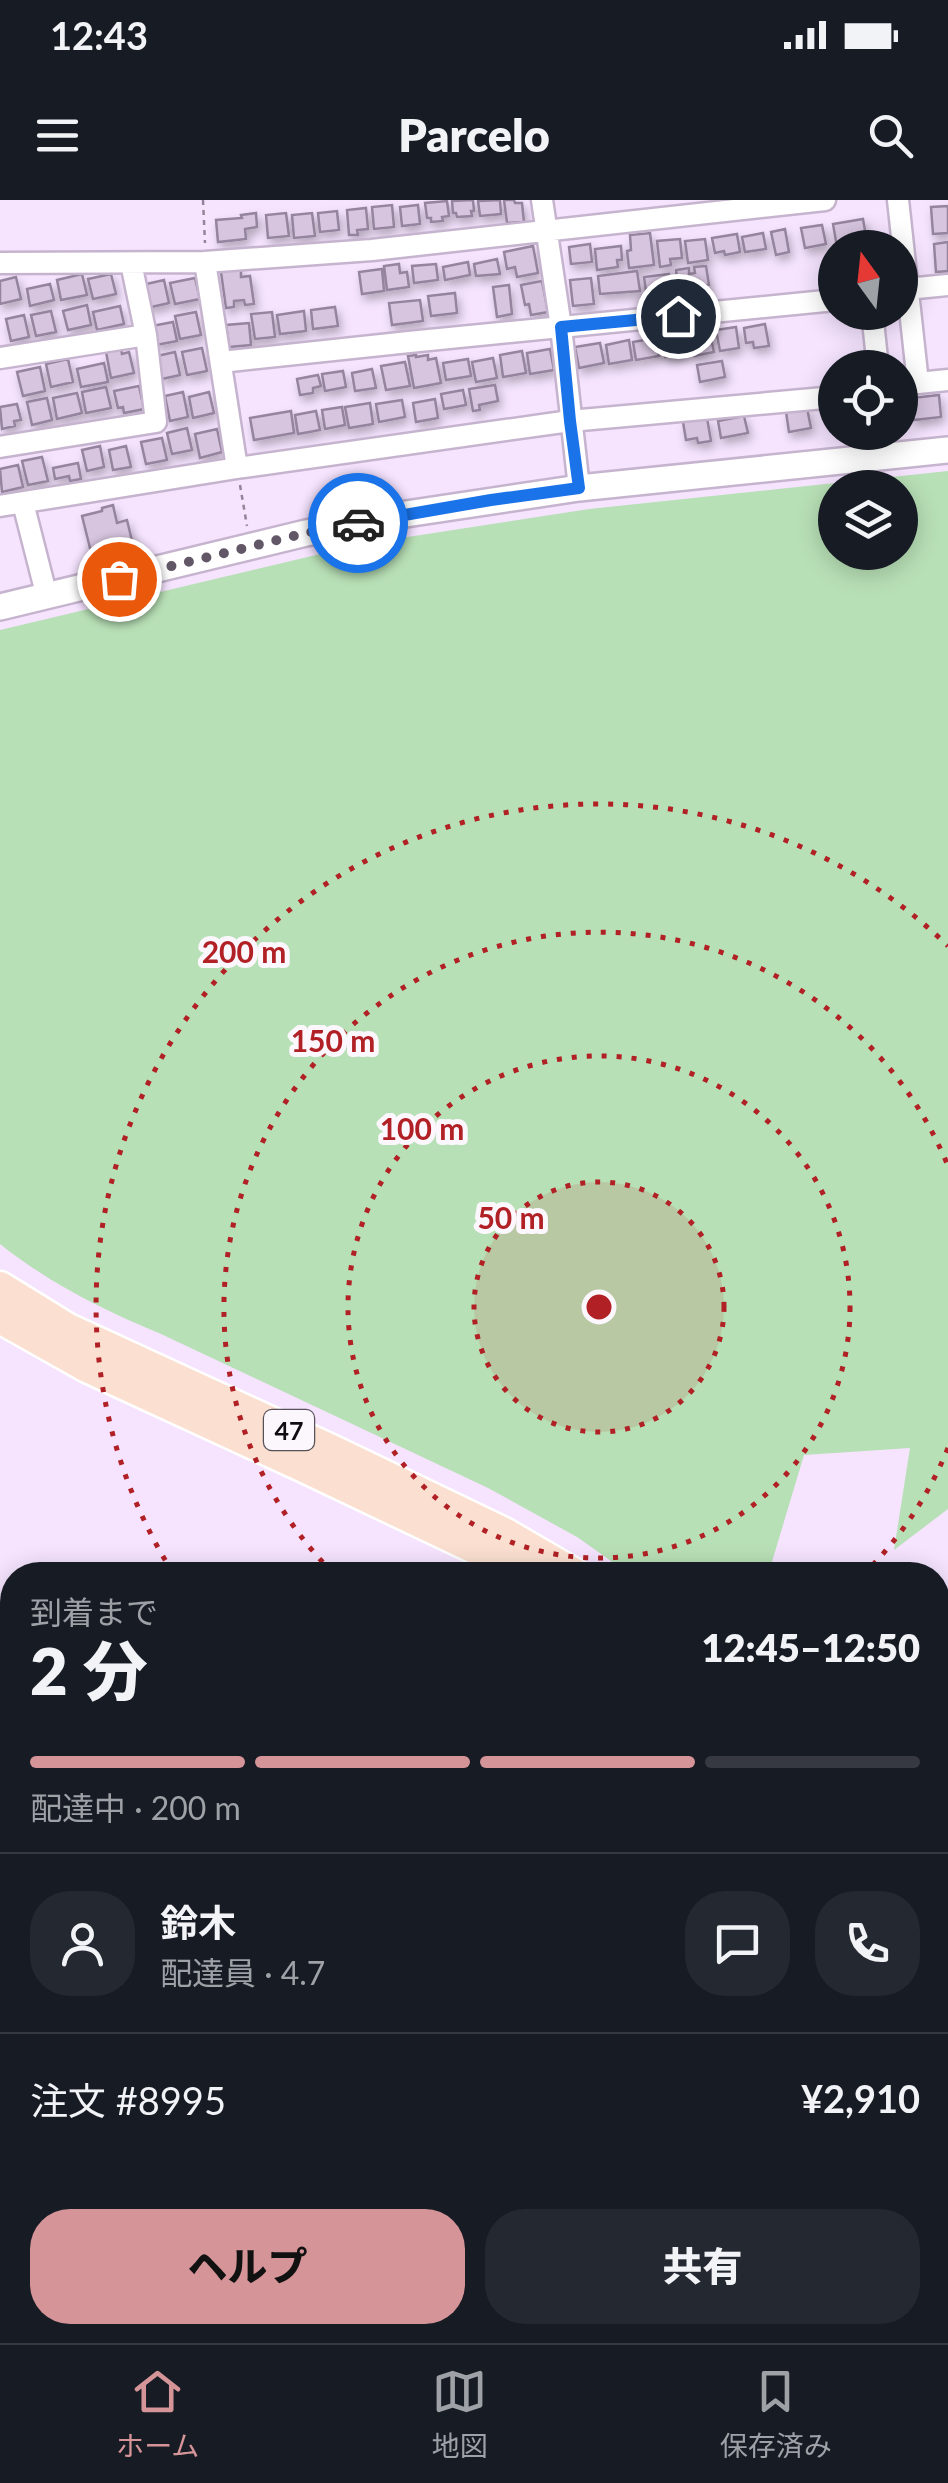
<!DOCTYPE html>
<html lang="ja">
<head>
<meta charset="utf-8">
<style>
  :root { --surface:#171b24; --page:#242831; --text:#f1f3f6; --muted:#9ea1a6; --line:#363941; --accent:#d49498 }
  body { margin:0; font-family:Lato,"Noto Sans JP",sans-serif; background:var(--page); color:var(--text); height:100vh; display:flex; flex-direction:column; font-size:38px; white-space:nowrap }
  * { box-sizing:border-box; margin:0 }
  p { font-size:32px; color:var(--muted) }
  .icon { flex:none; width:55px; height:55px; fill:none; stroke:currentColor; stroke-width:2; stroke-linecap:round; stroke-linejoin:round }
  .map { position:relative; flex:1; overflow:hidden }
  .sheet { position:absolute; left:0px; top:1362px; width:950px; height:782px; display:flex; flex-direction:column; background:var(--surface); border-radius:40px 40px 0 0; box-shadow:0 5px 25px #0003 }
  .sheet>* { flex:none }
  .needle { width:65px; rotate:345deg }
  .controls { position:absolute; left:818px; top:30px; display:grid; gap:20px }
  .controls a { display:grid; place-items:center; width:100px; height:100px; border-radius:50%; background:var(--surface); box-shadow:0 5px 25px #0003; font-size:50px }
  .pin { position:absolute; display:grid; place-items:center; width:85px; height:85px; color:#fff; margin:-42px; border:5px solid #fff; border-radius:50%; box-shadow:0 2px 10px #0007 }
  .courier { position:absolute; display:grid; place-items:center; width:100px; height:100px; margin:-50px; border:8px solid #1a73e8; border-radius:50%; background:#fff; color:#222; box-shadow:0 2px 12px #0007 }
  .head em { font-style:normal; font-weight:800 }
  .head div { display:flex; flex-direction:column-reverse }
  .head { display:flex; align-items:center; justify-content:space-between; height:170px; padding:0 30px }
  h1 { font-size:65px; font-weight:800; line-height:75px }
  .bar { display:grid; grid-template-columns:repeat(4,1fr); gap:15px 10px; align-content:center; height:120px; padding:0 30px }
  .bar i { height:12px; border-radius:8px; background:var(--line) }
  .bar .current { background:var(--accent) }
  .bar p { grid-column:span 4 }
  .line { display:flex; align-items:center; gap:25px; padding:0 30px; border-top:2px solid var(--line) }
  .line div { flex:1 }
  .round { display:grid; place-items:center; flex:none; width:105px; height:105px; border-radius:40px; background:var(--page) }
  .primary-button { display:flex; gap:20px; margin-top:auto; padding:20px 30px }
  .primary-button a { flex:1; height:115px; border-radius:40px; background:var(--accent); color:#111; font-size:40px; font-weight:800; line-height:115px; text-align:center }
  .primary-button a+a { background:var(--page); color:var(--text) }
  .status { display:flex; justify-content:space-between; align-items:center; height:70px; padding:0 50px; background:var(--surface); direction:ltr }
  .status svg { height:28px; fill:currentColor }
  header { display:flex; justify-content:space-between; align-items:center; height:130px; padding:0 30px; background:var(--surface); font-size:45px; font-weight:800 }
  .tab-bar { display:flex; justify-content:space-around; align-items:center; height:140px; border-top:2px solid var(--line); background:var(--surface); font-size:28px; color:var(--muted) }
  .tab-bar a { display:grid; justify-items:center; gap:5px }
  .tab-bar .current { color:var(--accent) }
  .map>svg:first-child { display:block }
  .green { fill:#b8e0b6; fill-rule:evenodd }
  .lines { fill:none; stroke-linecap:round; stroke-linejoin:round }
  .river { stroke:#97caef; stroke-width:30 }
  .building { fill:#d7c5df; stroke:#95849d; stroke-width:2.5; filter:url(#shadow) }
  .minor-casing { stroke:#c6b4ce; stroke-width:25 }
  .tertiary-casing { stroke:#c6b4ce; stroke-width:30 }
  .primary-casing { stroke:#fff; stroke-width:35 }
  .path { stroke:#928598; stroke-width:2.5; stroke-dasharray:5 5; stroke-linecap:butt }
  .minor { stroke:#fff; stroke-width:20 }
  .tertiary { stroke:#fff; stroke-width:25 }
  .primary { stroke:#fbe0d1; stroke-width:30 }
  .done { stroke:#615766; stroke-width:10; stroke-dasharray:0 18 }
  .route { stroke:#1a73e8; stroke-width:12 }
  .ring { fill:none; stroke:#b12025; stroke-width:5; stroke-dasharray:5 10 }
  .labels { text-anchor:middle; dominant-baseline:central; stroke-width:10; stroke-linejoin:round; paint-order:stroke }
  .shield { fill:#fbf7fd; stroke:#57525a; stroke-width:2.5 }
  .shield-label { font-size:25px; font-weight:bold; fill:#110b14 }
  .centre { fill:#b12025; stroke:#fbf7fd; stroke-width:5 }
  .ring-label { font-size:30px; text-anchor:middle; font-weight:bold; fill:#b12025; stroke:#fbf7fd; stroke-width:10; stroke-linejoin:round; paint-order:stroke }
</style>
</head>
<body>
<div class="status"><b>12:43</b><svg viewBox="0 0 49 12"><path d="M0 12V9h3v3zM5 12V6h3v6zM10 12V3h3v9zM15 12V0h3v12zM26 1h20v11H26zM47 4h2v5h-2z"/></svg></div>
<header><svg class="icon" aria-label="menu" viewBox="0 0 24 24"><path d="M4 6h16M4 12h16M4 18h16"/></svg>Parcelo<svg class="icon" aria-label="search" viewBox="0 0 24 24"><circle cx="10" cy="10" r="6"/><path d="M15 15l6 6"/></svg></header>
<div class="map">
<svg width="948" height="2143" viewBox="0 0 948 2143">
  <defs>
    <filter id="shadow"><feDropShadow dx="3" dy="5.5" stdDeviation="5" flood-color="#0004"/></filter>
  </defs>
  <rect width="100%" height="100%" fill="#f6e4ff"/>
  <path class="green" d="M 948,271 L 948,1309 L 894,1350 L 910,1248 L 804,1255 L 771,1365 L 772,1375 L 631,1375 L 577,1337 L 488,1288 L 161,1134 C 103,1110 49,1083 0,1044 L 0,430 L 362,344 L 589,309 ZM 835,288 L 900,288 L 900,352 L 835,352 Z"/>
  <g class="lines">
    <path class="river" d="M 0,1552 L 12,1561
      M 938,1552 L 948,1545"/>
  </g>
  <path class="building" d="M 473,0 L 474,11 L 471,11 L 472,16 L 457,17 L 456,13 L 453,13 L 452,1 Z
    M 500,0 L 501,14 L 480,16 L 478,1 Z
    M 504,0 L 514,0 L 515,3 L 522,3 L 524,22 L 507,23 Z
    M 447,1 L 449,16 L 442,17 L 443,21 L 431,22 L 431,18 L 427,18 L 425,3 Z
    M 392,5 L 394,27 L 374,29 L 372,7 Z
    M 418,5 L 420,24 L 402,26 L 400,7 Z
    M 948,6 L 948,33 L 933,34 L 931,7 Z
    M 366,8 L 368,29 L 357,30 L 358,35 L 349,35 L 347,10 Z
    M 337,11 L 339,30 L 320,32 L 318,13 Z
    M 256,13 L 257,27 L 245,29 L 246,39 L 218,42 L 216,20 L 242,18 L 241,15 Z
    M 286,13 L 289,36 L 268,38 L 266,15 Z
    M 312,13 L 315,36 L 294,38 L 292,15 Z
    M 863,19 L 867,42 L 837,47 L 833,24 Z
    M 822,25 L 826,44 L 805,48 L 801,28 Z
    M 785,29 L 789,52 L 776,55 L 771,32 Z
    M 650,33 L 654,65 L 629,68 L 627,51 L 631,50 L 630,35 Z
    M 763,33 L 766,49 L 745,52 L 742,37 Z
    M 737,34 L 740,52 L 725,55 L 724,51 L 715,53 L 712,38 Z
    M 680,39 L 682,58 L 670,59 L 671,65 L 660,67 L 657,41 Z
    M 705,39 L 708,60 L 688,63 L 685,41 Z
    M 948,42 L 948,71 L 936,72 L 934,44 Z
    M 590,44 L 592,62 L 571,64 L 569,47 Z
    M 533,46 L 538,73 L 517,77 L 515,67 L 507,69 L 504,52 Z
    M 621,46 L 622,60 L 617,60 L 618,67 L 597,70 L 595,49 Z
    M 497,59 L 500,74 L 476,76 L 474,64 Z
    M 468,62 L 470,75 L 445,80 L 443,67 Z
    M 399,64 L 400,73 L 407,72 L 409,87 L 387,90 L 384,66 Z
    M 436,64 L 438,80 L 414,83 L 412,66 Z
    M 706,66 L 709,85 L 678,88 L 676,70 L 689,68 L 689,74 L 695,73 L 694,67 Z
    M 241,69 L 241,77 L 250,76 L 254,104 L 245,105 L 244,100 L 234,101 L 234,107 L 226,108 L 221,72 Z
    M 382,69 L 384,91 L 362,94 L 359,72 Z
    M 637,71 L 640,91 L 600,94 L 598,76 Z
    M 82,74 L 87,95 L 61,100 L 57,80 Z
    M 111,74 L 116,94 L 93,99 L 88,79 Z
    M 669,74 L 672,94 L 653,97 L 652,91 L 646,92 L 644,77 Z
    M 16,77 L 21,99 L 0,104 L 0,81 Z
    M 195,78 L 200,99 L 175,104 L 170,83 Z
    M 591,78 L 594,104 L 573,106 L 570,80 Z
    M 164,80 L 169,103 L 147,108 L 142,85 Z
    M 542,81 L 548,112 L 531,115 L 529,104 L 525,105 L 521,85 Z
    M 50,84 L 54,100 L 30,106 L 27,89 Z
    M 509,85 L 512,114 L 497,117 L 493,87 Z
    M 455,93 L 457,113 L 431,116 L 428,96 Z
    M 420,100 L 423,121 L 392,125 L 389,103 Z
    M 87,105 L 91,125 L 68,130 L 63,111 Z
    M 120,106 L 124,124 L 97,130 L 93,112 Z
    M 335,107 L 338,126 L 313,129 L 311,110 Z
    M 51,111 L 56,132 L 36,136 L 31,115 Z
    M 304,111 L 306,131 L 280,134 L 277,115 Z
    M 196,112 L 201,135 L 180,139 L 175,116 Z
    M 272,112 L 275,137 L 255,139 L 251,114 Z
    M 24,115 L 29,137 L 11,141 L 6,119 Z
    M 173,122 L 177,141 L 156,145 L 152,126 Z
    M 249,123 L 251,145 L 229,147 L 226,125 Z
    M 765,124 L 769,146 L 754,148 L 753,142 L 746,143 L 744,128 Z
    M 736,127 L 739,148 L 720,151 L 716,130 Z
    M 709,129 L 714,152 L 694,156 L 690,132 Z
    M 682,135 L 685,153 L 665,157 L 662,138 Z
    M 656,138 L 659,156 L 636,160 L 633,142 Z
    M 629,140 L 632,160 L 609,164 L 606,145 Z
    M 600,143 L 604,163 L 579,168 L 575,147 Z
    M 202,148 L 207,171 L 187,175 L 182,152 Z
    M 121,149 L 122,154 L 129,152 L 134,173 L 111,178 L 106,152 Z
    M 550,149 L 554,170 L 530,174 L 527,153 Z
    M 522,151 L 526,173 L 503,177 L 500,155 Z
    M 175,152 L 180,175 L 162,179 L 157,156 Z
    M 416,155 L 416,157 L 428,155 L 428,160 L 436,158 L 441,183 L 414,188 L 408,156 Z
    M 493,158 L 497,178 L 476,182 L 472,162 Z
    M 68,159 L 73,182 L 51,187 L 46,164 Z
    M 468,159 L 471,176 L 446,180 L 443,163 Z
    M 722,161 L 725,177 L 700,182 L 697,165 Z
    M 405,162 L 410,186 L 386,190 L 381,166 Z
    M 104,163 L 108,182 L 81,187 L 77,169 Z
    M 40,167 L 45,191 L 23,196 L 17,172 Z
    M 372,169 L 376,188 L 355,191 L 352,173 Z
    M 343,171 L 346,187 L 325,191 L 322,174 Z
    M 318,175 L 321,186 L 313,188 L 313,193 L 300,195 L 297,179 Z
    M 495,185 L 498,201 L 479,205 L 480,210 L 473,211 L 469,189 Z
    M 139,186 L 144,209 L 124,213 L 123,207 L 118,208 L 114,191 Z
    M 106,187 L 111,208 L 86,213 L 82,192 Z
    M 463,190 L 466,205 L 444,209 L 441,194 Z
    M 183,192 L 188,217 L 170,221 L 165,196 Z
    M 209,192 L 214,213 L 193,218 L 189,197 Z
    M 77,193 L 82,213 L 57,219 L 53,198 Z
    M 939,195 L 941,217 L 914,220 L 912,198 Z
    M 47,198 L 52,220 L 32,225 L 27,202 Z
    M 435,199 L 438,218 L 416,222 L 413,203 Z
    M 402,200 L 405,217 L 379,222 L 376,204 Z
    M 370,203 L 373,224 L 349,228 L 345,207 Z
    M 17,204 L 21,220 L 14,221 L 15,226 L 2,229 L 0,207 Z
    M 342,207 L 345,225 L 325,229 L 322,210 Z
    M 807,208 L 811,228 L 789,232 L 786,212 Z
    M 291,211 L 294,233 L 254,240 L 250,218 Z
    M 316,211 L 320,230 L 298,234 L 295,215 Z
    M 744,216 L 748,233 L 721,238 L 718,221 Z
    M 707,218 L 711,241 L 698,243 L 697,238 L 686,240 L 683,222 Z
    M 187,228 L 192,250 L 172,254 L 167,233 Z
    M 217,229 L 222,252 L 200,258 L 195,234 Z
    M 162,238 L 167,260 L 146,264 L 141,242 Z
    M 100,246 L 104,267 L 87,271 L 82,250 Z
    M 126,246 L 131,267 L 113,270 L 109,250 Z
    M 42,257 L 48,281 L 28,285 L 22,261 Z
    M 78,263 L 81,279 L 70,281 L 69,276 L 55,279 L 53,268 Z
    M 18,265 L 23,287 L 2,292 L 0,269 Z
    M 113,305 L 117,323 L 127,320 L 133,345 L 116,349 L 115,344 L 107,346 L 110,355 L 100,357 L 99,354 L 92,356 L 82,316 L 102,311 L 102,308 Z
    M 0,1863 L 12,1867 L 12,1889 L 0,1886 Z
    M 947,1902 L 948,1928 L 942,1934 L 938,1929 L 938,1911 Z"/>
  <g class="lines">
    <g class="minor-casing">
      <path id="minor" d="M 542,0 L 561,127 L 579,288
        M 898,0 L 918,183 L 948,180
        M 205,62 L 237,268
        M 0,63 L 205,62 L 372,50 L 825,0
        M 907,89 L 948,85
        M 872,112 L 878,168
        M 0,158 L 146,135
        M 221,162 L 409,142 L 835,100
        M 0,247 L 156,222 L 146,135 L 131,63
        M 23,303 L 47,397
        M 0,306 L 237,268 L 570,221 L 835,197
        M 938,1570 L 948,1564
        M 0,1591 L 12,1601
        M 938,1668 L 948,1658"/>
    </g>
    <g class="tertiary-casing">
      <path id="tertiary" d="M 0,407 L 306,333 L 406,314 L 579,288 L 948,250
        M 938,1487 L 948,1479
        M 0,1488 L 12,1498"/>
    </g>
    <g class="primary-casing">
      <path id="primary" d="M 0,1087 L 68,1129 L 331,1250 L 504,1333 L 576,1375
        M 0,1118 L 87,1167 L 304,1267 L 489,1355 L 519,1375
        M 938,1709 L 948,1719
        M 938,1768 L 948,1779"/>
    </g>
    <path class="path" d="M 203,0 L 205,43
      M 900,210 L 902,232
      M 240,285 L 247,326
      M 0,1895 L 12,1895
      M 0,2128 L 28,2143
      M 797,2132 L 808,2143
      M 100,2143 L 108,2140 L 144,2140 L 175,2132"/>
    <use href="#minor" class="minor"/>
    <use href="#tertiary" class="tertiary"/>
    <use href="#primary" class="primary"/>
  </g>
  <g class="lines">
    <path class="done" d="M 119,379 L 306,333 L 358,323"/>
    <path class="route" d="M 358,323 L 491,300 L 579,288 L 570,221 L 561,127 L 678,116"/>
  </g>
  <circle cx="599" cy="1107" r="125" fill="#b12025" fill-opacity=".12"/>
  <g class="ring">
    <circle cx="599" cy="1107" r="125"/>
    <circle cx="599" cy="1107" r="251"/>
    <path d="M948 1248A376 376 0 0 1 865 1373M333 1373A376 376 0 1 1 948 966"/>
    <path d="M173 1373A502 502 0 0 1 948 746"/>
  </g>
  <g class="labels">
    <rect class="shield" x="264" y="1210" width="50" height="40" rx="8"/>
    <g class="shield-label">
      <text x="289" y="1230">47</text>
    </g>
  </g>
  <circle cx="599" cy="1107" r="15" class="centre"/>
  <g class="ring-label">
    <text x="244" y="763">200 m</text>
    <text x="333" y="852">150 m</text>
    <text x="422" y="940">100 m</text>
    <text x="511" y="1029">50 m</text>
  </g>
</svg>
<div class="controls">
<a><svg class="needle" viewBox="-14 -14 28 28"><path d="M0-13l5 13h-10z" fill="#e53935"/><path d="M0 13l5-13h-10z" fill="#9ea1a6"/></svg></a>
<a><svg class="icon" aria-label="locate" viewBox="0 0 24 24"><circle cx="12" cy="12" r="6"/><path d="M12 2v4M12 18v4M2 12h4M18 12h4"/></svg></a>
<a><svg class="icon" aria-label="layers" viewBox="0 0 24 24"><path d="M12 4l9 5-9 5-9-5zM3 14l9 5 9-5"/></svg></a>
</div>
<div class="pin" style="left:119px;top:379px;background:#ea580c"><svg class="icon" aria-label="bag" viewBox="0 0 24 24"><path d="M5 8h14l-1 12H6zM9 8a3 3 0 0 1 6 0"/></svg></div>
<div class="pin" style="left:678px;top:116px;background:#1f2937"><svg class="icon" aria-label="home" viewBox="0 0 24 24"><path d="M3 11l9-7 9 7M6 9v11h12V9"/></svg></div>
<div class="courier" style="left:358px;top:323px"><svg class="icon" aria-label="car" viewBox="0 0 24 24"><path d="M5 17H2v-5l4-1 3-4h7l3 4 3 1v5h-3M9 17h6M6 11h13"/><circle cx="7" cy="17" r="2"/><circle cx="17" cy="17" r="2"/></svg></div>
<section class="sheet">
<div class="head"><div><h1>2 分</h1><p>到着まで</p></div><em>12:45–12:50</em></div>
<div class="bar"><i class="current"></i><i class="current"></i><i class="current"></i><i></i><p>配達中 · 200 m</p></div>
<div class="line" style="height:180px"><a class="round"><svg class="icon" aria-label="person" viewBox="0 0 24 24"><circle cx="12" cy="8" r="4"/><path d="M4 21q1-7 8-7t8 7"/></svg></a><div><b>鈴木</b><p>配達員 · 4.7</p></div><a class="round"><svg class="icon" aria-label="chat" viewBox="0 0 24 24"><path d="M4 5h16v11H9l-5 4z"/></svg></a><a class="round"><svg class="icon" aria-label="phone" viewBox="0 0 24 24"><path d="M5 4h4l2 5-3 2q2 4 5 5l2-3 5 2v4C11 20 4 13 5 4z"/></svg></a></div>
<div class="line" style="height:130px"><div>注文 #8995</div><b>¥2,910</b></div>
<div class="primary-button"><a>ヘルプ</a><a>共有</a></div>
</section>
</div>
<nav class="tab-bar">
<a class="current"><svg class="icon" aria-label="home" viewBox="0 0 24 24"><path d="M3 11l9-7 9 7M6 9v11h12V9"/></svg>ホーム</a>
<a><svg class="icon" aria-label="map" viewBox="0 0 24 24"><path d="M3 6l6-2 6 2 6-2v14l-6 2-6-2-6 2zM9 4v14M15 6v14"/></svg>地図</a>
<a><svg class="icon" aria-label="saved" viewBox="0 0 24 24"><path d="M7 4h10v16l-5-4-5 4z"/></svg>保存済み</a>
</nav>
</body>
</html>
